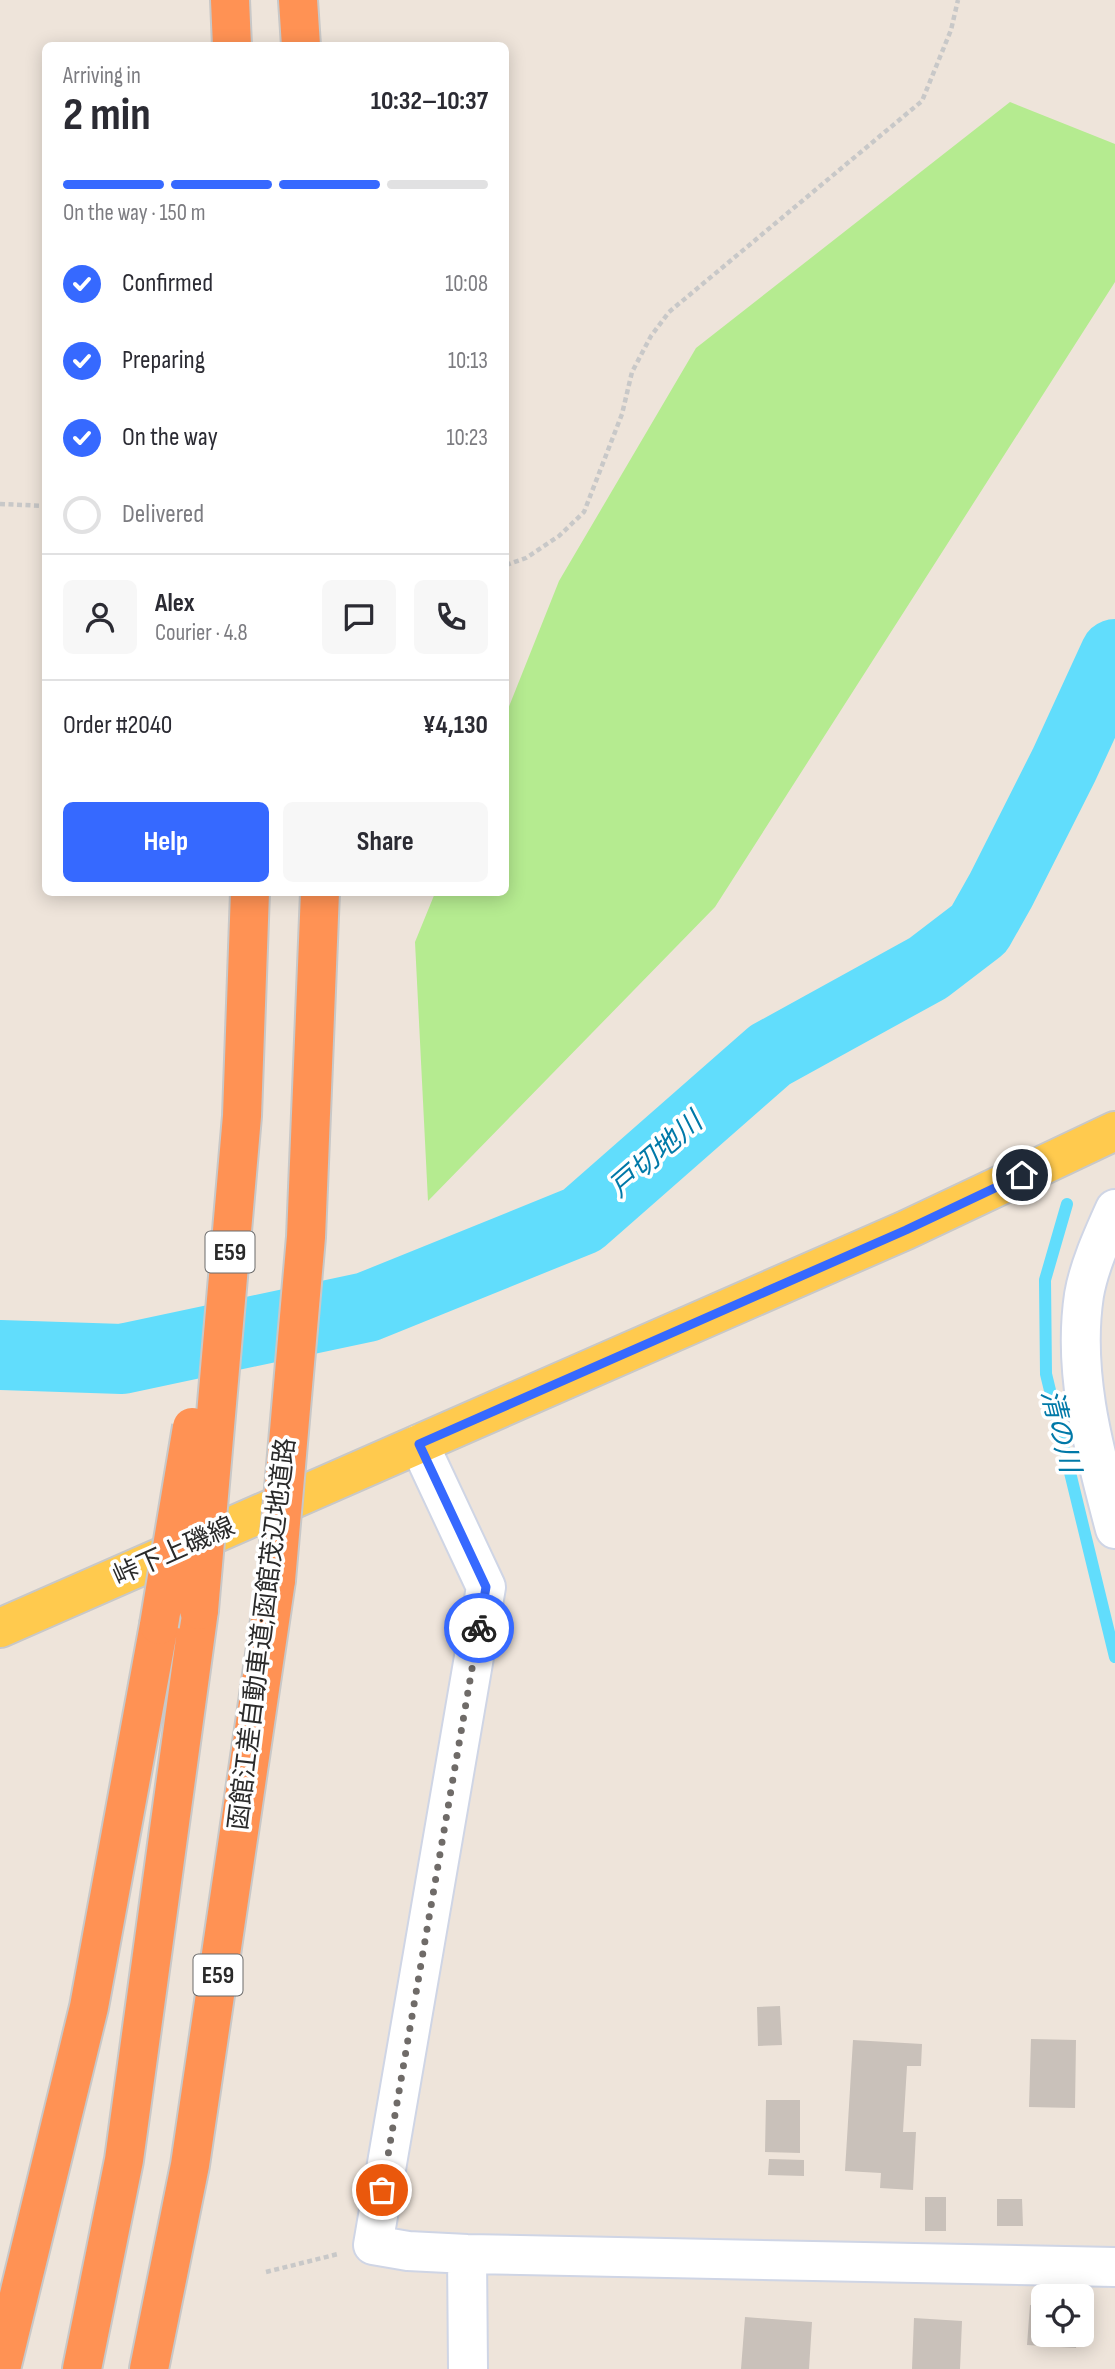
<!DOCTYPE html>
<html lang="en">
<head>
<meta charset="utf-8">
<style>
  :root { --surface:#fff; --page:#f7f7f7; --text:#2b2b33; --muted:#7c7c81; --line:#e1e1e2; --accent:#3669ff }
  body { margin:0; font-family:"Sofia Sans Condensed","Noto Sans JP",sans-serif; background:var(--page); color:var(--text); height:100vh; display:flex; flex-direction:column; font-size:26px; white-space:nowrap }
  * { box-sizing:border-box; margin:0 }
  p { font-size:23px; color:var(--muted) }
  .icon { flex:none; width:38px; height:38px; fill:none; stroke:currentColor; stroke-width:2; stroke-linecap:round; stroke-linejoin:round }
  .map { position:relative; flex:1; overflow:hidden }
  .details { position:absolute; left:42px; top:42px; width:467px; height:854px; display:flex; flex-direction:column; background:var(--surface); border-radius:10px; box-shadow:0 4px 18px #0003 }
  .details>* { flex:none }
  .tools { position:absolute; left:1031px; top:2284px; display:grid; gap:14px }
  .tools a { display:grid; place-items:center; width:63px; height:63px; border-radius:10px; background:var(--surface); box-shadow:0 4px 18px #0003; font-size:35px }
  .pin { position:absolute; display:grid; place-items:center; width:60px; height:60px; color:#fff; margin:-30px; border:4px solid #fff; border-radius:50%; box-shadow:0 2px 7px #0007 }
  .courier { position:absolute; display:grid; place-items:center; width:70px; height:70px; margin:-35px; border:5px solid #3669ff; border-radius:50%; background:#fff; color:#222; box-shadow:0 2px 9px #0007 }
  .overview em { font-style:normal; font-weight:700 }
  .overview div { display:flex; flex-direction:column-reverse }
  .overview { display:flex; align-items:center; justify-content:space-between; height:119px; padding:0 21px }
  h1 { font-size:46px; font-weight:700; line-height:52px }
  .bar { display:grid; grid-template-columns:repeat(4,1fr); gap:10px 7px; align-content:center; height:84px; padding:0 21px }
  .bar i { height:9px; border-radius:5px; background:var(--line) }
  .bar .selected { background:var(--accent) }
  .bar p { grid-column:span 4 }
  .line { display:flex; align-items:center; gap:18px; padding:0 21px; border-top:2px solid var(--line) }
  .line div { flex:1 }
  .round { display:grid; place-items:center; flex:none; width:74px; height:74px; border-radius:10px; background:var(--page) }
  ol { padding:0 21px; list-style:none }
  li { display:flex; align-items:center; gap:21px; height:77px }
  li p { margin-inline-start:auto }
  li .icon { padding:7px; border-radius:50%; background:var(--accent); color:#fff; stroke-width:4 }
  li:last-child { color:var(--muted) }
  li i { width:38px; height:38px; border:4px solid var(--line); border-radius:50% }
  .cta { display:flex; gap:14px; margin-top:auto; padding:14px 21px }
  .cta a { flex:1; height:80px; border-radius:10px; background:var(--accent); color:#fff; font-size:28px; font-weight:700; line-height:80px; text-align:center }
  .cta a+a { background:var(--page); color:var(--text) }
  .map>svg:first-child { display:block }
  .green { fill:#b5eb90 }
  .lines { fill:none; stroke-linecap:round; stroke-linejoin:round }
  .stream { stroke:#61ddfc; stroke-width:12 }
  .river { stroke:#61ddfc; stroke-width:70 }
  .building { fill:#c9c1ba }
  .minor-casing { stroke:#cfd5e5; stroke-width:42 }
  .major-casing { stroke:#c8c8c8; stroke-width:42 }
  .highway-casing { stroke:#c8c8c8; stroke-width:42 }
  .path { stroke:#c8c8c8; stroke-width:4.5; stroke-dasharray:5 3.5; stroke-linecap:butt }
  .minor { stroke:#fff; stroke-width:38 }
  .major { stroke:#ffca4e; stroke-width:38 }
  .highway { stroke:#ff9254; stroke-width:38 }
  .highway-bridge-casing { stroke:#c8c8c8; stroke-width:42; stroke-linecap:butt }
  .highway-bridge { stroke:#ff9254; stroke-width:38 }
  .done { stroke:#6f6b68; stroke-width:7; stroke-dasharray:0 12.6 }
  .route { stroke:#3669ff; stroke-width:9 }
  .labels { text-anchor:middle; dominant-baseline:central; stroke-width:7; stroke-linejoin:round; paint-order:stroke }
  .shield { fill:#fff; stroke:#6a6a6a; stroke-width:2 }
  .shield-label { font-size:24px; font-weight:bold; fill:#2a2a2a }
  .street-label { font-size:26px; fill:#2a2a2a; stroke:#fff }
  .water-label { font-size:28px; font-style:italic; fill:#0079a8; stroke:#fff }
</style>
</head>
<body>
<div class="map">
<svg width="1115" height="2369" viewBox="0 0 1115 2369">
  <rect width="100%" height="100%" fill="#eee4da"/>
  <path class="green" d="M 1010,102 L 1115,144 L 1115,282 L 715,907 L 428,1201 L 415,942 L 435,893 L 506,892 L 506,714 L 559,581 L 696,348 Z"/>
  <g class="lines">
    <path class="stream" d="M 1067,1204 L 1045,1280 L 1046,1374 L 1115,1657"/>
    <path class="river" d="M 0,1355 L 122,1359 L 367,1307 L 582,1220 L 770,1055 L 928,968 L 979,929 L 1001,890 L 1064,765 L 1115,654"/>
  </g>
  <path class="building" d="M 780,2006 L 782,2045 L 758,2046 L 757,2007 Z
    M 1031,2039 L 1076,2040 L 1075,2108 L 1029,2107 Z
    M 853,2040 L 922,2044 L 921,2066 L 907,2066 L 903,2132 L 916,2132 L 913,2190 L 880,2188 L 881,2173 L 845,2171 Z
    M 766,2100 L 800,2100 L 800,2153 L 765,2152 Z
    M 769,2159 L 804,2160 L 804,2176 L 768,2175 Z
    M 925,2197 L 946,2197 L 946,2231 L 925,2231 Z
    M 997,2199 L 1022,2199 L 1023,2226 L 997,2226 Z
    M 1030,2305 L 1043,2306 L 1043,2334 L 1077,2334 L 1076,2348 L 1027,2345 Z
    M 745,2317 L 812,2322 L 809,2369 L 741,2369 Z
    M 914,2318 L 962,2321 L 960,2369 L 912,2369 Z"/>
  <g class="lines">
    <g class="minor-casing">
      <path id="minor" d="M 1115,1209 C 1103,1236 1089,1266 1084,1295 C 1072,1375 1095,1453 1115,1529
        M 419,1444 L 486,1587 L 373,2245 L 408,2251 L 467,2254 L 1115,2267
        M 467,2254 L 468,2369"/>
    </g>
    <g class="major-casing">
      <path id="major" d="M 0,1628 L 906,1230 L 1115,1131"/>
    </g>
    <g class="highway-casing">
      <path id="highway" d="M 230,0 L 232,46
        M 298,0 L 301,46
        M 1,2369 L 89,2007 L 159,1625
        M 82,2369 L 124,2160 L 199,1610
        M 149,2369 L 190,2165 L 276,1580"/>
    </g>
    <path class="path" d="M 0,504 L 46,506
      M 506,565 L 526,558 L 559,536 L 584,512 L 622,414 L 632,372 L 651,336 L 669,312 L 922,101 L 951,30 L 958,0
      M 266,2272 L 338,2254"/>
    <use href="#minor" class="minor"/>
    <use href="#major" class="major"/>
    <use href="#highway" class="highway"/>
    <g class="highway-bridge-casing">
      <path id="highway-bridge" d="M 276,1580 L 306,1237 L 320,892
        M 199,1610 L 242,1116 L 250,892
        M 159,1625 L 192,1427"/>
    </g>
    <use href="#highway-bridge" class="highway-bridge"/>
  </g>
  <g class="lines">
    <path class="done" d="M 382,2190 L 479,1628"/>
    <path class="route" d="M 479,1628 L 486,1587 L 419,1444 L 906,1230 L 1022,1175"/>
  </g>
  <g class="labels">
    <g class="shield">
      <rect x="205.5" y="1231.5" width="49" height="41" rx="5"/>
      <rect x="193.5" y="1954.5" width="49" height="41" rx="5"/>
    </g>
    <g class="shield-label">
      <text x="230" y="1252">E59</text>
      <text x="218" y="1975">E59</text>
    </g>
    <g class="street-label">
      <text transform="translate(174 1552) rotate(-24)">峠下上磯線</text>
      <text transform="translate(263 1634) rotate(-83)">函館江差自動車道;函館茂辺地道路</text>
    </g>
    <g class="water-label">
      <text transform="translate(656 1155) rotate(-41)">戸切地川</text>
      <text transform="translate(1060 1431) rotate(76)">清の川</text>
    </g>
  </g>
</svg>
<div class="tools">
<a><svg class="icon" aria-label="locate" viewBox="0 0 24 24"><circle cx="12" cy="12" r="6"/><path d="M12 2v4M12 18v4M2 12h4M18 12h4"/></svg></a>
</div>
<div class="pin" style="left:382px;top:2190px;background:#ea580c"><svg class="icon" aria-label="bag" viewBox="0 0 24 24"><path d="M5 8h14l-1 12H6zM9 8a3 3 0 0 1 6 0"/></svg></div>
<div class="pin" style="left:1022px;top:1175px;background:#1f2937"><svg class="icon" aria-label="home" viewBox="0 0 24 24"><path d="M3 11l9-7 9 7M6 9v11h12V9"/></svg></div>
<div class="courier" style="left:479px;top:1628px"><svg class="icon" aria-label="bike" viewBox="0 0 24 24"><circle cx="6" cy="16" r="4"/><circle cx="18" cy="16" r="4"/><path d="M6 16l4-8h5l3 8M10 8l3 8H6M13 5h3"/></svg></div>
<section class="details">
<div class="overview"><div><h1>2 min</h1><p>Arriving in</p></div><em>10:32–10:37</em></div>
<div class="bar"><i class="selected"></i><i class="selected"></i><i class="selected"></i><i></i><p>On the way · 150 m</p></div>
<ol>
<li><svg class="icon" aria-label="check" viewBox="0 0 24 24"><path d="M5 12l5 5 9-10"/></svg>Confirmed<p>10:08</p></li>
<li><svg class="icon" aria-label="check" viewBox="0 0 24 24"><path d="M5 12l5 5 9-10"/></svg>Preparing<p>10:13</p></li>
<li><svg class="icon" aria-label="check" viewBox="0 0 24 24"><path d="M5 12l5 5 9-10"/></svg>On the way<p>10:23</p></li>
<li><i></i>Delivered</li>
</ol>
<div class="line" style="height:126px"><a class="round"><svg class="icon" aria-label="person" viewBox="0 0 24 24"><circle cx="12" cy="8" r="4"/><path d="M4 21q1-7 8-7t8 7"/></svg></a><div><b>Alex</b><p>Courier · 4.8</p></div><a class="round"><svg class="icon" aria-label="chat" viewBox="0 0 24 24"><path d="M4 5h16v11H9l-5 4z"/></svg></a><a class="round"><svg class="icon" aria-label="phone" viewBox="0 0 24 24"><path d="M5 4h4l2 5-3 2q2 4 5 5l2-3 5 2v4C11 20 4 13 5 4z"/></svg></a></div>
<div class="line" style="height:91px"><div>Order #2040</div><b>¥4,130</b></div>
<div class="cta"><a>Help</a><a>Share</a></div>
</section>
</div>
</body>
</html>
